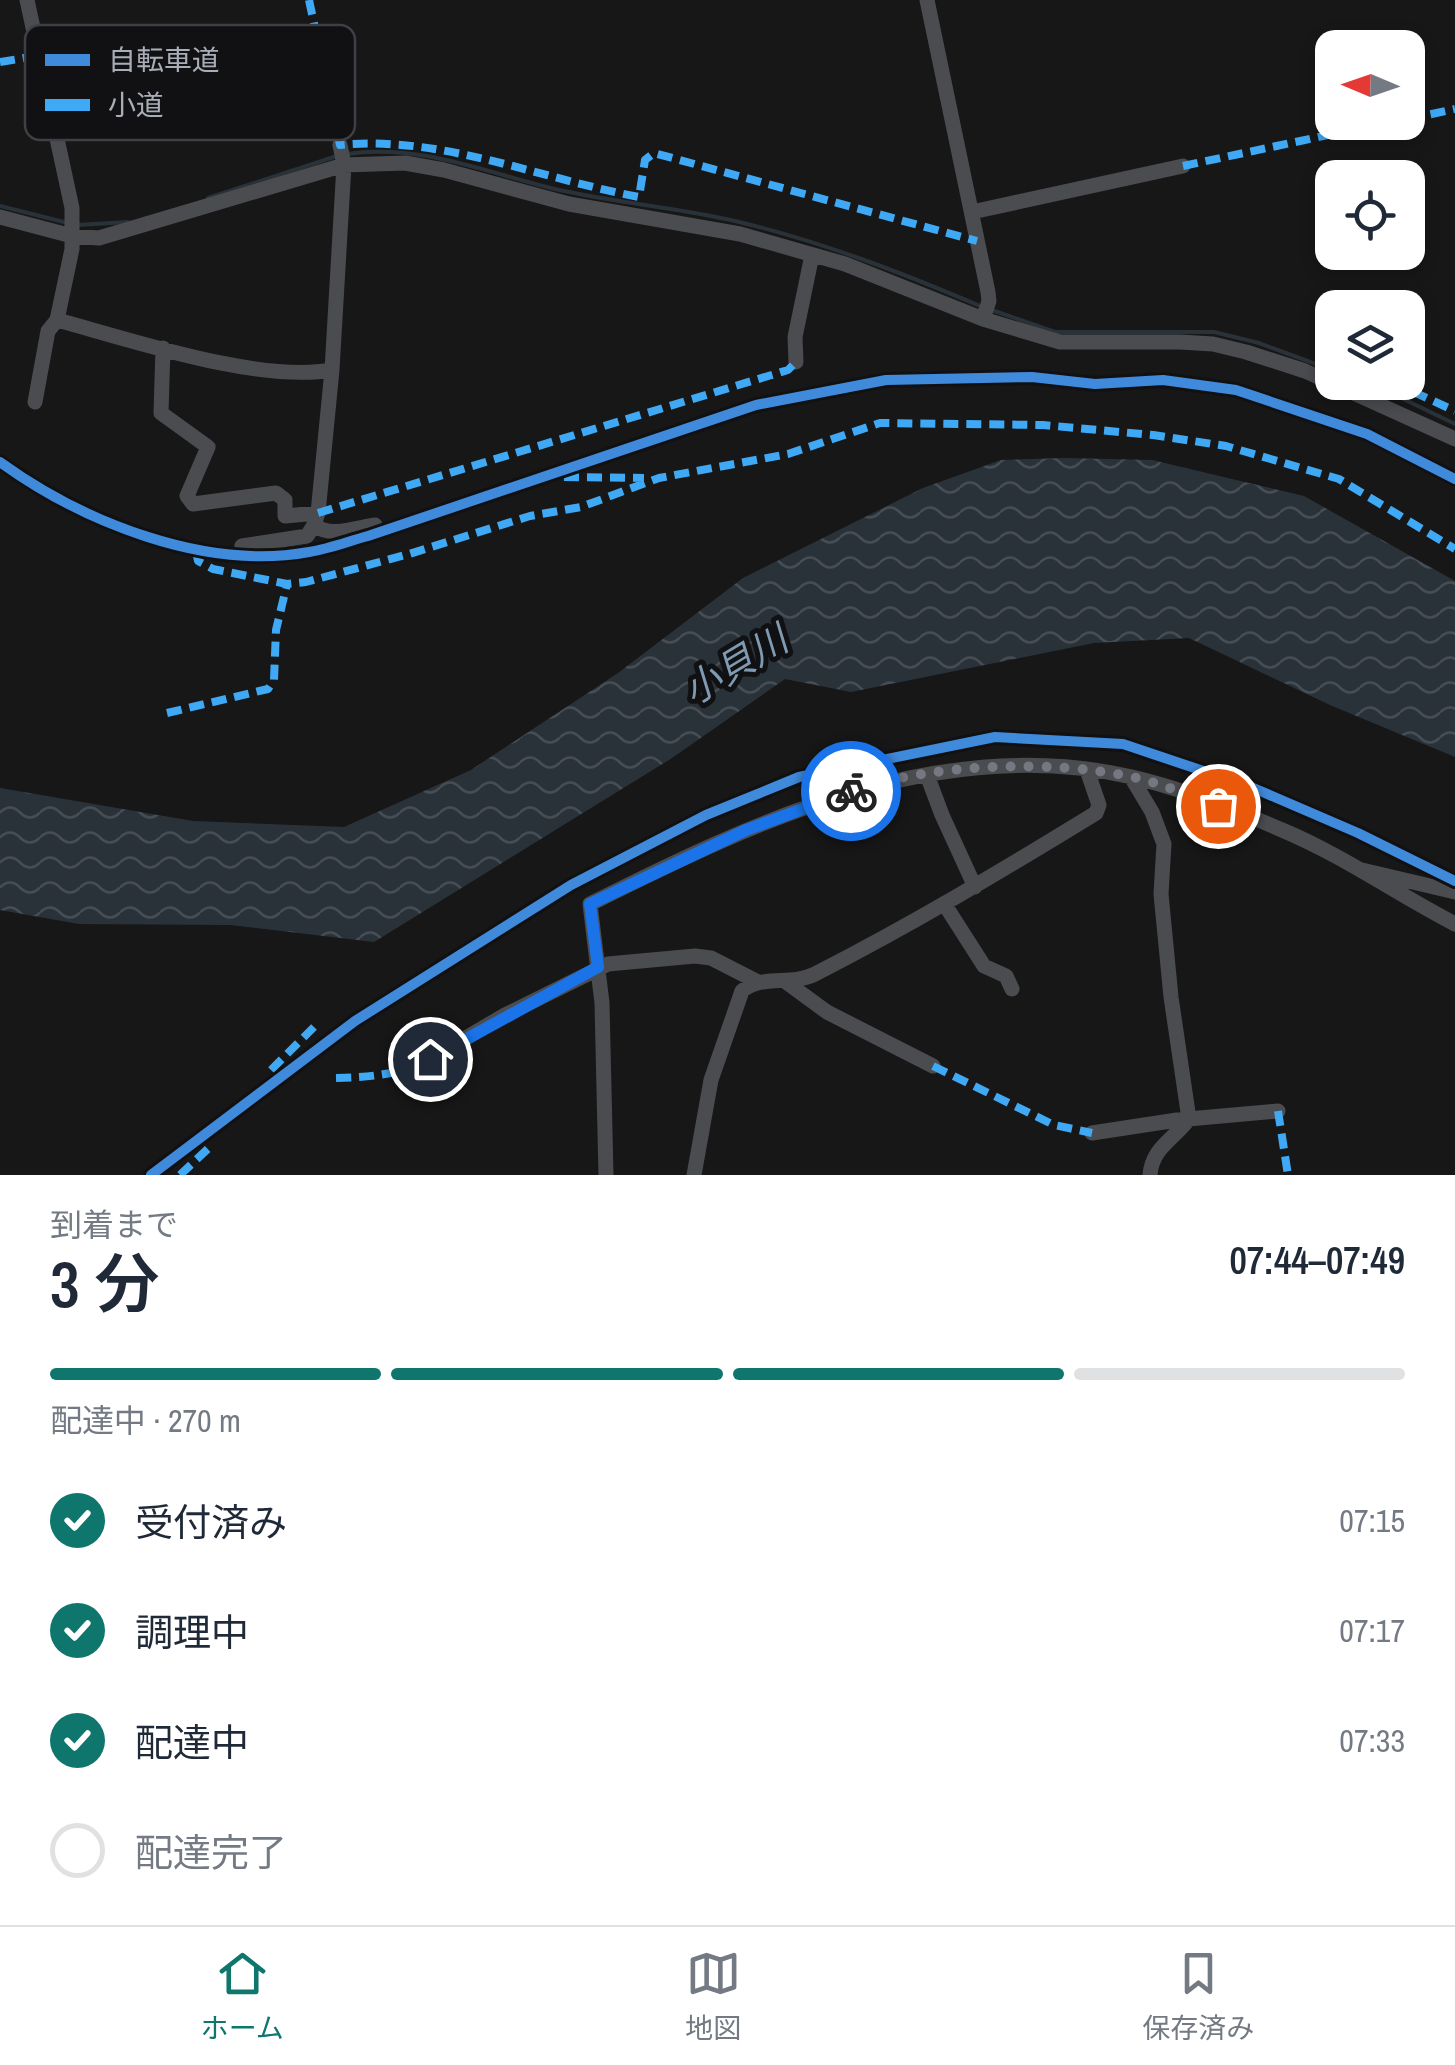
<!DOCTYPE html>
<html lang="ja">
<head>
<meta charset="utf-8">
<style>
  :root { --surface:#fff; --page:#f6f6f7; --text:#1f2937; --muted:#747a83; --line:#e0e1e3; --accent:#0f766e }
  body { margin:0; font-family:"Archivo Narrow","Noto Sans JP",sans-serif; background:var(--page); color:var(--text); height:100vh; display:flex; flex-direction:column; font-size:38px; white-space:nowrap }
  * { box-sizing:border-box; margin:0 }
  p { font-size:32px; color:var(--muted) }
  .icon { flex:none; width:55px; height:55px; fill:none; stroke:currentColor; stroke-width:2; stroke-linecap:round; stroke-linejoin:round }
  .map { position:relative; height:1175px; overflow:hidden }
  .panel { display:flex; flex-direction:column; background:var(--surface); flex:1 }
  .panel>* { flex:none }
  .needle { width:65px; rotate:272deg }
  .controls { position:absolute; left:1315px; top:30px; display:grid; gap:20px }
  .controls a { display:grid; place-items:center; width:110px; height:110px; border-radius:20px; background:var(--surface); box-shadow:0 5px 15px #0003; font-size:50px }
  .pin { position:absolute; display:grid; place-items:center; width:85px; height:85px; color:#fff; margin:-42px; border:5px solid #fff; border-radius:50%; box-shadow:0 2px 10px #0007 }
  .courier { position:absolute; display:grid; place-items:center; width:100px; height:100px; margin:-50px; border:8px solid #1a73e8; border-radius:50%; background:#fff; color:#222; box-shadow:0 2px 12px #0007 }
  .overview em { font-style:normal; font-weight:600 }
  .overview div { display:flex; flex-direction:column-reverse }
  .overview { display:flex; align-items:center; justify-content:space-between; height:170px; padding:0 50px }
  h1 { font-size:65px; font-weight:600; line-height:75px }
  .bar { display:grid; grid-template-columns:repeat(4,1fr); gap:15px 10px; align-content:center; height:120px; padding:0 50px }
  .bar i { height:12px; border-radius:8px; background:var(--line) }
  .bar .current { background:var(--accent) }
  .bar p { grid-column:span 4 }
  ol { padding:0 50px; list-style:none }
  li { display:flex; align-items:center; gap:30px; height:110px }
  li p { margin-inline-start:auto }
  li .icon { padding:10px; border-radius:50%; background:var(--accent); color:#fff; stroke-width:4 }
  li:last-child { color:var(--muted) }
  li i { width:55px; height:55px; border:5px solid var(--line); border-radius:50% }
  .dock { display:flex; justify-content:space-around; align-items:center; height:140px; border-top:2px solid var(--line); background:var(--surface); font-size:28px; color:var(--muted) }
  .dock a { display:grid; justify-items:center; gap:5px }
  .dock .current { color:var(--accent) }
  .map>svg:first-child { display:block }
  .water { fill:url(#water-waves) }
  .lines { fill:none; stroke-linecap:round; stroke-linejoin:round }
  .stream { stroke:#2a3239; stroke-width:4 }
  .minor { stroke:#4b4c50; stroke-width:15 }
  .quiet { stroke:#3fa9f5; stroke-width:8; stroke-dasharray:15 8; stroke-linecap:butt }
  .cycleway-casing { stroke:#111113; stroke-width:16 }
  .cycleway { stroke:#408adc; stroke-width:10 }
  .done { stroke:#757880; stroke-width:10; stroke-dasharray:0 18 }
  .route { stroke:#1a73e8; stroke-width:12 }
  .labels { text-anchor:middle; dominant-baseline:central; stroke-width:10; stroke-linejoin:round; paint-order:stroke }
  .water-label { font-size:38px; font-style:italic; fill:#7f9bb3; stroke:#111113 }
  .key { fill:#111113; stroke:#3e4045; stroke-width:2.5 }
  .key-label { font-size:28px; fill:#a8adb8 }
</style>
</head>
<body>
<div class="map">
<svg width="1455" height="1175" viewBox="0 0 1455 1175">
  <defs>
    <pattern id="water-waves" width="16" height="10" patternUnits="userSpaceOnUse" patternTransform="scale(2.5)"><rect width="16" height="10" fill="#2a3239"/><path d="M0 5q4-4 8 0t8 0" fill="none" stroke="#464d54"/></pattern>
  </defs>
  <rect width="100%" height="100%" fill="#171717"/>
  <path class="water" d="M 1064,458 L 1152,460 L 1304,496 L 1455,581 L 1455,757 L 1330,705 L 1189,638 L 1094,643 L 851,692 L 785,679 L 672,758 L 374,942 L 231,925 L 79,924 L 0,910 L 0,788 L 193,821 L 344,827 L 471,770 L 618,673 L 743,578 L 923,488 L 1001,460 Z"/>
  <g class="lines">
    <path class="stream" d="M 347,154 C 419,143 487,173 555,189 C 615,203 676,207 735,221 C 820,241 900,272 980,306
      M 208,198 L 337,156
      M 0,206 L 68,223
      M 77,225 L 128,222
      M 989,309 L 1055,332 L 1214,332 L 1259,343 L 1332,370
      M 1368,382 L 1455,424"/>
    <path class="minor" d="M 27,0 L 72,208 L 72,249 L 57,320 L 48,331 L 35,402
      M 927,0 L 988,292 L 989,301 L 983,319
      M 972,212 L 1183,166
      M 0,217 L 72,236 L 99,238 L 344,165 L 405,163 L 444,170 L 569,204 L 740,234 L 845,264 L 983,319 L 1060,342 L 1180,342 L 1213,344 L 1246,352 L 1305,371 L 1455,439
      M 57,320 C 132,340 257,383 332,370
      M 163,348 L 161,413 L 208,447 L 187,496 L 193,504 L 276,493 L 285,500 L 285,516 L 318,513
      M 796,362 L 795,337 L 812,255
      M 0,462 C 83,522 205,571 309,552 C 329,549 349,541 368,536 L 756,405 L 886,380 L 1032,377 L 1095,384 L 1163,380 L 1236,390 L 1367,434 L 1455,479
      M 314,525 L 318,513 L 332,370 L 344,165 L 340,145
      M 242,546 L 307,536 L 314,525 C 330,538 355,528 375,525
      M 927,775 L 942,815 L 975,887
      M 1131,777 L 1152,812 L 1164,844 L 1161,894 L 1171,997 L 1189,1119 C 1173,1140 1152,1148 1150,1175
      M 1362,870 L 1455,892
      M 945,905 L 984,966 L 1006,976 L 1012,989
      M 786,982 L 827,1012 L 933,1066
      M 430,1059 L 505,1015 L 608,964 L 695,956 L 711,958 L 758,982
      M 1092,1133 L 1177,1120 L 1278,1111
      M 606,1175 L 602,1003 L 590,904 C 757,820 940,733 1132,777 C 1180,788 1236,810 1282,830 C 1342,855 1397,894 1455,924
      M 694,1175 L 711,1080 L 742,991 C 761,974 791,986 815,974 C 911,925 1003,870 1096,813 L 1099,805 L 1087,770"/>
    <path class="quiet" d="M 309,0 L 340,145 C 441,135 541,179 639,197 L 645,160 L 654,153 L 977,241
      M 0,62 L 37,56
      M 1408,119 L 1455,109
      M 1183,166 L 1389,122
      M 1392,382 L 1455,411
      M 564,477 L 644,478
      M 318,513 L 788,370 L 796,362
      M 196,551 L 198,561 L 213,569 L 287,584 L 306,582 L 409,554 L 530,516 L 581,507 L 659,478 L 788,454 L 880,423 L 1043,425 L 1153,435 L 1226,446 L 1339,479 L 1455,549
      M 167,713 L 268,689 L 274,680 L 276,630 L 287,584
      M 933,1066 L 1054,1125 L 1092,1133
      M 271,1070 L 314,1027
      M 336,1078 C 371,1077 398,1075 430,1059
      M 1278,1111 L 1288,1175
      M 180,1175 L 213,1144"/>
    <g class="cycleway-casing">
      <path id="cycleway" d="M 0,462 C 83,522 205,571 309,552 C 329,549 349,541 368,536 L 756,405 L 886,380 L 1032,377 L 1095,384 L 1163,380 L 1236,390 L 1367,434 L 1455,479
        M 151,1175 L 355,1021 L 571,885 L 706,815 L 799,777 L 995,737 L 1123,744 L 1251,787 L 1358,833 L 1455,881"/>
    </g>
    <use href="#cycleway" class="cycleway"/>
  </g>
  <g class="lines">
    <path class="done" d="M 851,791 C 930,764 1050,759 1132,777 C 1161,783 1190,796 1218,806"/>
    <path class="route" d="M 430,1059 L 598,967 L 590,904 L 746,830 L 851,791"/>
  </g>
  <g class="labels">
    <g class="water-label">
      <text transform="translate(735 665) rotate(-31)">小貝川</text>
    </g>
  </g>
  <rect x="25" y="25" width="330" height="115" rx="15" class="key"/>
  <rect x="45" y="54" width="45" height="12" fill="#408adc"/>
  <rect x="45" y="99" width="45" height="12" fill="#3fa9f5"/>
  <g class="key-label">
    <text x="108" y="70">自転車道</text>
    <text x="108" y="115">小道</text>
  </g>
</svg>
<div class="controls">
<a><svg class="needle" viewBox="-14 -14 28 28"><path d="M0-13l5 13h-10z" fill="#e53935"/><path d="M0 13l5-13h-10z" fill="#747a83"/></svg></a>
<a><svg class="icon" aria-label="locate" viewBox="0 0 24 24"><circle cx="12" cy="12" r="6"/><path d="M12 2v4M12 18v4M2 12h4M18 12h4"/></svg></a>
<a><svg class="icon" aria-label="layers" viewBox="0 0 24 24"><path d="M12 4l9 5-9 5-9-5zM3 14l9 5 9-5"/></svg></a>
</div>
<div class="pin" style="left:1218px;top:806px;background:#ea580c"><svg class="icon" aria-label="bag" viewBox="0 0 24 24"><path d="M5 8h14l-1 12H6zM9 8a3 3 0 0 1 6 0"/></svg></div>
<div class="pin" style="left:430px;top:1059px;background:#1f2937"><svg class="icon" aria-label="home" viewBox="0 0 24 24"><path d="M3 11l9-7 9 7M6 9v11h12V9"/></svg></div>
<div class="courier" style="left:851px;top:791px"><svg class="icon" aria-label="bike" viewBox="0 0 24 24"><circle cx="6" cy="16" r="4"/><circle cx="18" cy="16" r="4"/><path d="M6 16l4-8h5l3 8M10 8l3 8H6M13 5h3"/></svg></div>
</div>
<section class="panel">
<div class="overview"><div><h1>3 分</h1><p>到着まで</p></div><em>07:44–07:49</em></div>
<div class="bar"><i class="current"></i><i class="current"></i><i class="current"></i><i></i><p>配達中 · 270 m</p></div>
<ol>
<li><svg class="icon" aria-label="check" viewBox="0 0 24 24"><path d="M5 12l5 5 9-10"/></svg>受付済み<p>07:15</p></li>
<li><svg class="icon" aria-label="check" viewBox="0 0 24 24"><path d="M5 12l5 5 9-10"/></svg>調理中<p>07:17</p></li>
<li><svg class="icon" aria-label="check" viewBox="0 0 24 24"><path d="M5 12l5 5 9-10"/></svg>配達中<p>07:33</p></li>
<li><i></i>配達完了</li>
</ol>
</section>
<nav class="dock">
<a class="current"><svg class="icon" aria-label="home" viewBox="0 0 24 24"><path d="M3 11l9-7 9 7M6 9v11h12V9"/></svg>ホーム</a>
<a><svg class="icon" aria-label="map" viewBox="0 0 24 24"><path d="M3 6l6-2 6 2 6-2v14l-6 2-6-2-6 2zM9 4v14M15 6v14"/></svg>地図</a>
<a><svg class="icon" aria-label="saved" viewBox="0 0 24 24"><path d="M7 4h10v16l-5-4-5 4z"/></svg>保存済み</a>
</nav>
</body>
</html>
